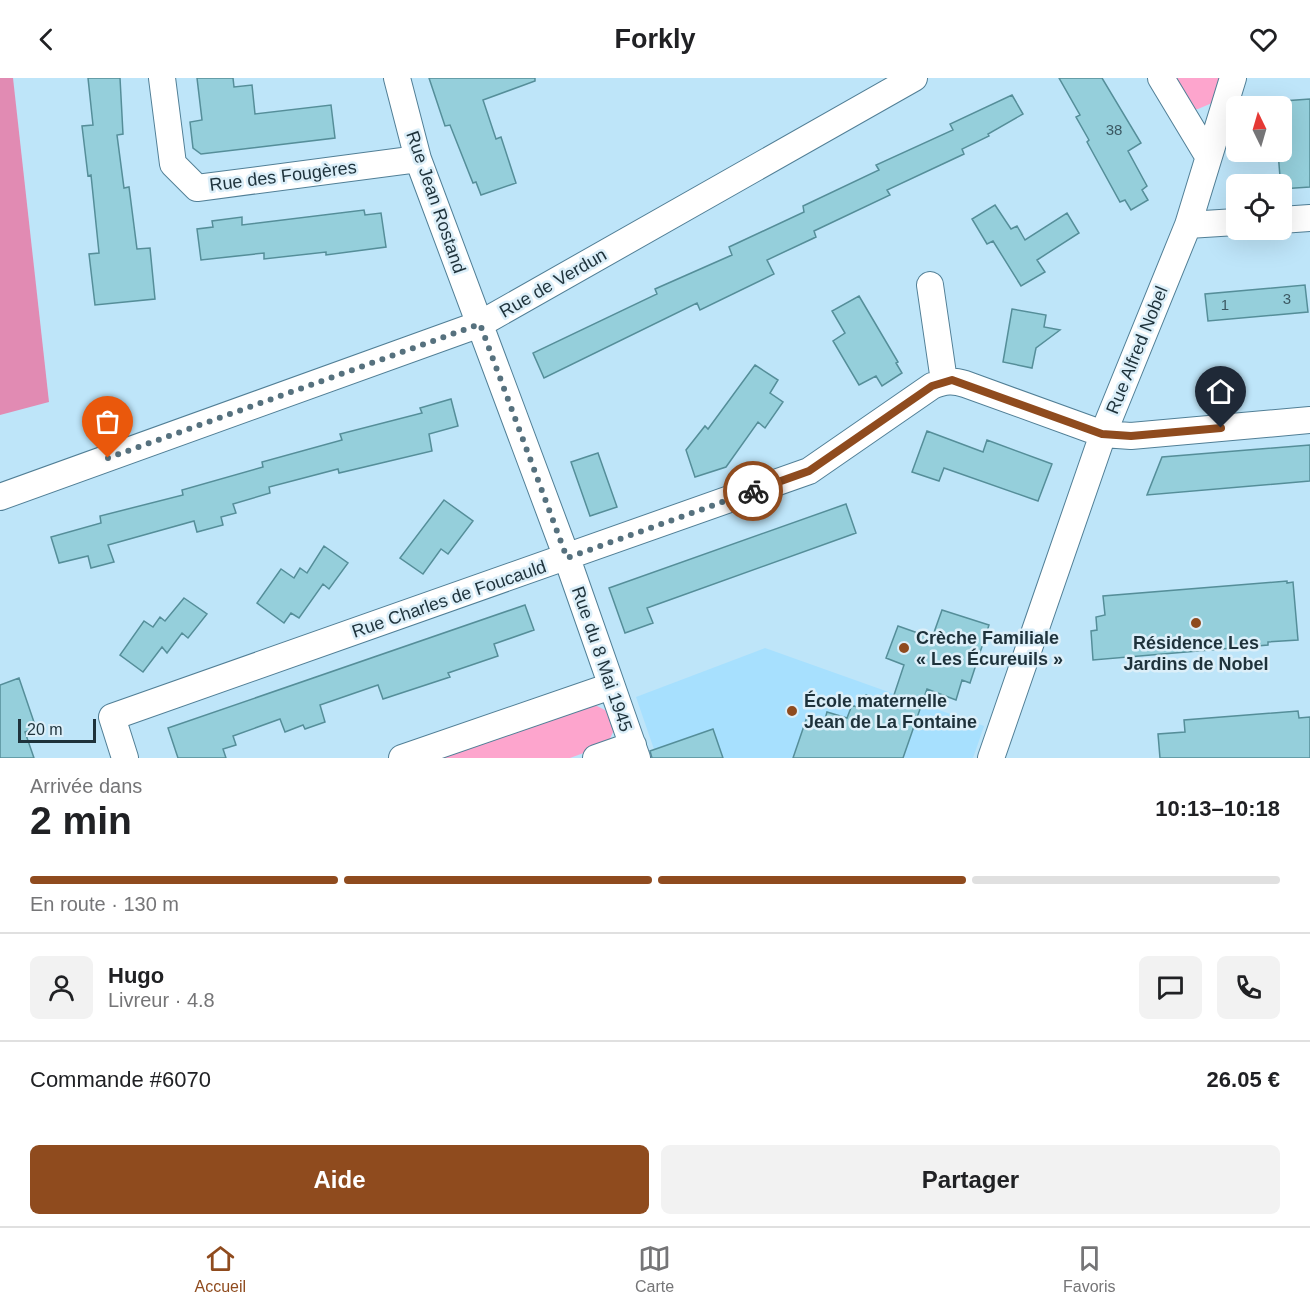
<!DOCTYPE html>
<html lang="fr">
<head>
<meta charset="utf-8">
<style>
  :root { --surface:#fff; --page:#f2f2f2; --text:#202124; --muted:#757577; --line:#e0e0e0; --accent:#8f4b1e }
  body { margin:0; font-family:Arial,sans-serif; background:var(--page); color:var(--text); height:100vh; display:flex; flex-direction:column; font-size:22px; white-space:nowrap }
  * { box-sizing:border-box; margin:0 }
  p { font-size:20px; color:var(--muted) }
  .icon { flex:none; width:33px; height:33px; fill:none; stroke:currentColor; stroke-width:2; stroke-linecap:round; stroke-linejoin:round }
  .map { position:relative; height:680px; overflow:hidden }
  .side { display:flex; flex-direction:column; background:var(--surface); flex:1 }
  .side>* { flex:none }
  .needle { width:39px; rotate:355deg }
  .tools { position:absolute; left:1226px; top:18px; display:grid; gap:12px }
  .tools a { display:grid; place-items:center; width:66px; height:66px; border-radius:9px; background:var(--surface); box-shadow:0 6px 24px #0002; font-size:30px }
  .scale { position:absolute; left:18px; bottom:15px; width:78px; box-sizing:border-box; padding-left:6px; border:3px solid #1e323b; border-top:0; font-size:16px; line-height:21px; white-space:nowrap; color:#1e323b; -webkit-text-stroke:4px #dceff9; paint-order:stroke }
  .pin { position:absolute; display:grid; place-items:center; width:51px; height:51px; color:#fff; margin:-62px -26px; border-radius:50% 50% 50% 0; rotate:-45deg; box-shadow:0 0 6px #0007 }
  .pin .icon { rotate:45deg }
  .courier { position:absolute; display:grid; place-items:center; width:60px; height:60px; margin:-30px; border:4px solid #8f4b1e; border-radius:50%; background:#fff; color:#222; box-shadow:0 2px 8px #0007 }
  .overview em { font-style:normal; font-weight:800 }
  .overview div { display:flex; flex-direction:column-reverse }
  .overview { display:flex; align-items:center; justify-content:space-between; height:102px; padding:0 30px }
  h1 { font-size:39px; font-weight:800; line-height:45px }
  .bar { display:grid; grid-template-columns:repeat(4,1fr); gap:9px 6px; align-content:center; height:72px; padding:0 30px }
  .bar i { height:8px; border-radius:4px; background:var(--line) }
  .bar .current { background:var(--accent) }
  .bar p { grid-column:span 4 }
  .line { display:flex; align-items:center; gap:15px; padding:0 30px; border-top:2px solid var(--line) }
  .line div { flex:1 }
  .round { display:grid; place-items:center; flex:none; width:63px; height:63px; border-radius:9px; background:var(--page) }
  .primary-button { display:flex; gap:12px; margin-top:auto; padding:12px 30px }
  .primary-button a { flex:1; height:69px; border-radius:9px; background:var(--accent); color:#fff; font-size:24px; font-weight:800; line-height:69px; text-align:center }
  .primary-button a+a { background:var(--page); color:var(--text) }
  header { display:flex; justify-content:space-between; align-items:center; height:78px; padding:0 30px; background:var(--surface); font-size:27px; font-weight:800 }
  .dock { display:flex; justify-content:space-around; align-items:center; height:84px; border-top:2px solid var(--line); background:var(--surface); font-size:16px; color:var(--muted) }
  .dock a { display:grid; justify-items:center; gap:3px }
  .dock .current { color:var(--accent) }
  .map>svg:first-child { display:block }
  .built { fill:#a7e0fe }
  .green { fill:#fda5cd }
  .forest { fill:#e18bb3 }
  .building { fill:#95cfdb; stroke:#558e99; stroke-width:1.5 }
  .lines { fill:none; stroke-linecap:round; stroke-linejoin:round }
  .minor-casing { stroke:#517f96; stroke-width:28 }
  .minor { stroke:#fff; stroke-width:26 }
  .done { stroke:#56717e; stroke-width:6; stroke-dasharray:0 10.8 }
  .route { stroke:#8f4b1e; stroke-width:8 }
  .poi-dot { fill:#8f4b1e; stroke:#dceff9; stroke-width:2 }
  .labels { text-anchor:middle; dominant-baseline:central; stroke-width:5; stroke-linejoin:round; paint-order:stroke }
  .number-label { font-size:15px; fill:#3c5963 }
  .street-label { font-size:18px; fill:#1e323b; stroke:#dceff9 }
  .poi-label { font-size:18px; font-weight:bold; fill:#1e323b; stroke:#dceff9; text-anchor:start }
</style>
</head>
<body>
<header><svg class="icon" aria-label="back" viewBox="0 0 24 24"><path d="M15 5l-7 7 7 7"/></svg>Forkly<svg class="icon" aria-label="heart" viewBox="0 0 24 24"><path d="M12 20l-8-8c-3-5 5-10 8-4 3-6 11-1 8 4z"/></svg></header>
<div class="map">
<svg width="1310" height="680" viewBox="0 0 1310 680">
  <rect width="100%" height="100%" fill="#bee5f9"/>
  <path class="built" d="M 765,570 L 984,648 L 973,680 L 657,680 L 636,619 Z"/>
  <path class="green" d="M 1172,0 L 1221,0 L 1212,25 L 1198,31 L 1192,31 Z
    M 591,625 L 605,632 L 612,645 L 613,654 L 609,663 L 600,669 L 570,680 L 428,680 Z"/>
  <path class="forest" d="M 0,0 L 13,0 L 49,324 L 0,337 Z"/>
  <path class="building" d="M 88,0 L 120,0 L 123,56 L 117,57 L 124,110 L 129,109 L 137,171 L 150,170 L 155,221 L 95,227 L 89,176 L 99,175 L 91,97 L 88,98 L 82,48 L 93,47 Z
    M 197,0 L 233,0 L 234,9 L 252,7 L 255,36 L 331,27 L 335,60 L 201,76 L 193,70 L 190,44 L 202,42 Z
    M 429,0 L 535,0 L 535,3 L 483,22 L 496,61 L 501,59 L 516,105 L 481,117 L 476,104 L 473,105 L 450,47 L 445,48 Z
    M 1059,0 L 1102,0 L 1141,65 L 1128,73 L 1147,108 L 1142,112 L 1148,122 L 1131,132 L 1125,122 L 1120,124 L 1087,64 L 1089,62 L 1076,39 L 1080,37 Z
    M 1012,17 L 1023,36 L 988,56 L 989,58 L 962,71 L 964,76 L 887,112 L 890,117 L 814,153 L 816,159 L 767,182 L 774,196 L 700,232 L 697,225 L 544,300 L 533,275 L 657,216 L 655,211 L 732,177 L 729,169 L 804,134 L 803,128 L 879,92 L 876,87 L 953,52 L 950,46 Z
    M 1310,21 L 1310,109 L 1281,111 L 1278,74 L 1281,74 L 1281,66 L 1285,65 L 1283,23 Z
    M 995,127 L 1011,151 L 1017,148 L 1025,162 L 1067,135 L 1079,155 L 1037,182 L 1045,194 L 1021,208 L 993,163 L 987,166 L 972,141 Z
    M 364,132 L 365,137 L 381,135 L 386,169 L 326,177 L 326,174 L 264,181 L 264,175 L 201,182 L 197,151 L 213,149 L 212,143 L 242,139 L 242,147 Z
    M 1305,207 L 1308,234 L 1208,243 L 1205,216 Z
    M 859,218 L 898,284 L 896,285 L 902,295 L 882,308 L 876,298 L 859,307 L 833,263 L 845,255 L 832,233 Z
    M 1012,231 L 1046,237 L 1044,249 L 1060,252 L 1036,270 L 1032,290 L 1003,284 Z
    M 755,287 L 778,302 L 770,315 L 783,324 L 765,350 L 758,344 L 726,389 L 695,399 L 686,372 L 705,348 L 708,351 Z
    M 451,321 L 458,348 L 429,356 L 432,373 L 339,395 L 338,391 L 269,409 L 270,415 L 233,426 L 236,435 L 221,439 L 223,447 L 197,454 L 194,443 L 108,467 L 114,484 L 91,490 L 88,478 L 59,485 L 51,459 L 101,445 L 100,438 L 183,417 L 182,412 L 263,389 L 262,384 L 342,362 L 340,356 L 422,335 L 420,330 Z
    M 927,353 L 983,374 L 987,362 L 1052,386 L 1038,423 L 944,390 L 939,403 L 912,394 Z
    M 1310,367 L 1310,403 L 1147,417 L 1162,379 Z
    M 598,375 L 617,429 L 590,438 L 571,384 Z
    M 444,422 L 473,443 L 448,476 L 441,471 L 423,496 L 400,480 Z
    M 846,426 L 856,455 L 647,530 L 653,545 L 625,555 L 609,510 Z
    M 324,468 L 348,485 L 329,511 L 323,506 L 299,540 L 291,535 L 284,545 L 257,525 L 281,491 L 294,500 L 300,490 L 307,495 Z
    M 1287,503 L 1287,505 L 1293,504 L 1298,562 L 1268,564 L 1268,567 L 1093,582 L 1091,553 L 1097,552 L 1096,539 L 1105,537 L 1103,518 Z
    M 184,520 L 207,536 L 188,560 L 182,555 L 167,575 L 162,569 L 143,594 L 120,577 L 144,543 L 153,549 L 160,539 L 165,543 Z
    M 525,527 L 534,552 L 494,566 L 498,578 L 448,595 L 450,599 L 383,621 L 378,607 L 320,627 L 325,644 L 305,651 L 303,647 L 285,654 L 280,641 L 233,658 L 236,667 L 223,671 L 226,680 L 178,680 L 168,650 Z
    M 942,532 L 989,547 L 970,605 L 962,602 L 956,622 L 927,611 L 903,680 L 793,680 L 807,639 L 824,645 L 827,634 L 847,640 L 852,627 L 861,631 L 866,617 L 891,626 L 904,587 L 886,580 L 898,548 L 932,560 Z
    M 19,600 L 36,650 L 25,654 L 34,680 L 0,680 L 0,607 Z
    M 1298,633 L 1299,640 L 1310,639 L 1310,680 L 1160,680 L 1158,656 L 1185,654 L 1184,642 Z
    M 713,651 L 723,680 L 652,680 L 650,673 Z"/>
  <g class="lines">
    <g class="minor-casing">
      <path id="minor" d="M 162,0 L 173,86 L 197,110 L 418,81
        M 397,0 L 418,81 L 567,480 L 637,680
        M 1161,0 L 1208,78
        M 1281,142 L 1310,140
        M 1188,147 L 1236,144
        M 930,207 L 944,303
        M 0,419 L 480,246 L 914,0
        M 125,680 L 112,639 L 809,393 L 932,308 C 945,303 952,302 965,306 L 1103,356 L 1131,358 L 1310,342
        M 402,680 L 611,608
        M 596,680 L 633,667
        M 991,680 L 1103,356 L 1188,147 L 1233,0"/>
    </g>
    <use href="#minor" class="minor"/>
  </g>
  <g class="lines">
    <path class="done" d="M 108,380 L 480,246 L 567,480 L 753,413"/>
    <path class="route" d="M 753,413 L 809,393 L 932,308 L 952,302 L 1102,356 L 1131,358 L 1221,350"/>
  </g>
  <g class="poi-dot">
    <circle cx="1196" cy="545" r="6"/>
    <circle cx="904" cy="570" r="6"/>
    <circle cx="792" cy="633" r="6"/>
  </g>
  <g class="labels">
    <g class="number-label">
      <text x="1114" y="51">38</text>
      <text x="1287" y="220">3</text>
      <text x="1225" y="226">1</text>
    </g>
    <g class="street-label">
      <text transform="translate(283 98) rotate(-7)">Rue des Fougères</text>
      <text transform="translate(436 124) rotate(71)">Rue Jean Rostand</text>
      <text transform="translate(553 205) rotate(-30)">Rue de Verdun</text>
      <text transform="translate(1137 272) rotate(-68)">Rue Alfred Nobel</text>
      <text transform="translate(449 521) rotate(-19)">Rue Charles de Foucauld</text>
      <text transform="translate(602 581) rotate(71)">Rue du 8 Mai 1945</text>
    </g>
    <g class="poi-label">
      <text x="916" y="560">Crèche Familiale<tspan x="916" dy="21">« Les Écureuils »</tspan></text>
      <text x="1196" y="565" text-anchor="middle">Résidence Les<tspan x="1196" dy="21">Jardins de Nobel</tspan></text>
      <text x="804" y="623">École maternelle<tspan x="804" dy="21">Jean de La Fontaine</tspan></text>
    </g>
  </g>
</svg>
<div class="tools">
<a><svg class="needle" viewBox="-14 -14 28 28"><path d="M0-13l5 13h-10z" fill="#e53935"/><path d="M0 13l5-13h-10z" fill="#757577"/></svg></a>
<a><svg class="icon" aria-label="locate" viewBox="0 0 24 24"><circle cx="12" cy="12" r="6"/><path d="M12 2v4M12 18v4M2 12h4M18 12h4"/></svg></a>
</div>
<div class="scale">20 m</div>
<div class="pin" style="left:108px;top:380px;background:#ea580c"><svg class="icon" aria-label="bag" viewBox="0 0 24 24"><path d="M5 8h14l-1 12H6zM9 8a3 3 0 0 1 6 0"/></svg></div>
<div class="pin" style="left:1221px;top:350px;background:#1f2937"><svg class="icon" aria-label="home" viewBox="0 0 24 24"><path d="M3 11l9-7 9 7M6 9v11h12V9"/></svg></div>
<div class="courier" style="left:753px;top:413px"><svg class="icon" aria-label="bike" viewBox="0 0 24 24"><circle cx="6" cy="16" r="4"/><circle cx="18" cy="16" r="4"/><path d="M6 16l4-8h5l3 8M10 8l3 8H6M13 5h3"/></svg></div>
</div>
<section class="side">
<div class="overview"><div><h1>2 min</h1><p>Arrivée dans</p></div><em>10:13–10:18</em></div>
<div class="bar"><i class="current"></i><i class="current"></i><i class="current"></i><i></i><p>En route · 130 m</p></div>
<div class="line" style="height:108px"><a class="round"><svg class="icon" aria-label="person" viewBox="0 0 24 24"><circle cx="12" cy="8" r="4"/><path d="M4 21q1-7 8-7t8 7"/></svg></a><div><b>Hugo</b><p>Livreur · 4.8</p></div><a class="round"><svg class="icon" aria-label="chat" viewBox="0 0 24 24"><path d="M4 5h16v11H9l-5 4z"/></svg></a><a class="round"><svg class="icon" aria-label="phone" viewBox="0 0 24 24"><path d="M5 4h4l2 5-3 2q2 4 5 5l2-3 5 2v4C11 20 4 13 5 4z"/></svg></a></div>
<div class="line" style="height:78px"><div>Commande #6070</div><b>26.05 €</b></div>
<div class="primary-button"><a>Aide</a><a>Partager</a></div>
</section>
<nav class="dock">
<a class="current"><svg class="icon" aria-label="home" viewBox="0 0 24 24"><path d="M3 11l9-7 9 7M6 9v11h12V9"/></svg>Accueil</a>
<a><svg class="icon" aria-label="map" viewBox="0 0 24 24"><path d="M3 6l6-2 6 2 6-2v14l-6 2-6-2-6 2zM9 4v14M15 6v14"/></svg>Carte</a>
<a><svg class="icon" aria-label="saved" viewBox="0 0 24 24"><path d="M7 4h10v16l-5-4-5 4z"/></svg>Favoris</a>
</nav>
</body>
</html>
